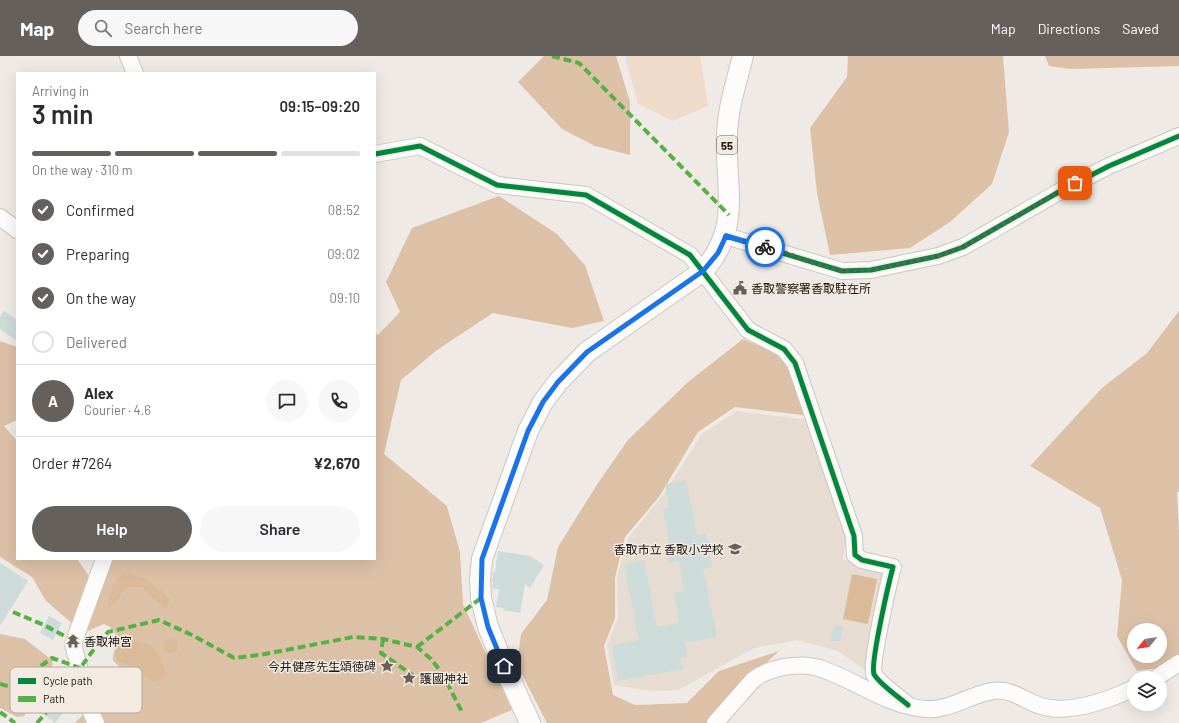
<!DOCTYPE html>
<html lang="en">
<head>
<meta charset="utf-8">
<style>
  :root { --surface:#fff; --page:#f7f7f7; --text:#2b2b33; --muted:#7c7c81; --line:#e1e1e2; --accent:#65605c }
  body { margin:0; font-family:Barlow,"Noto Sans JP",sans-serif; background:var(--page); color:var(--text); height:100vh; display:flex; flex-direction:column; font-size:15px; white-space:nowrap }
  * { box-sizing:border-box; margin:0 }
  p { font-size:13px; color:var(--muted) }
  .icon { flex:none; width:22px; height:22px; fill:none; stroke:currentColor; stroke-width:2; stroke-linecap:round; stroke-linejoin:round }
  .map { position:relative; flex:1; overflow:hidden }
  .details { position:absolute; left:16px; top:16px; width:360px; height:488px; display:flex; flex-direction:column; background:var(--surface); border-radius:0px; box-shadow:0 4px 16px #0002 }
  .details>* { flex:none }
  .needle { width:26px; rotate:240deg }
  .tools { position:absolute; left:1127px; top:567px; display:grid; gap:8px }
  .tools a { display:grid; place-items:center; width:40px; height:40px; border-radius:50%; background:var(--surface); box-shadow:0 4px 16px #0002; font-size:20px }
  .pin { position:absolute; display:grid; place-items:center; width:34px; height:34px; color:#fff; margin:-17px; border-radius:8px; box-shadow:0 2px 6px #0006 }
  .courier { position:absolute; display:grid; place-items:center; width:40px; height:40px; margin:-20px; border:3px solid #1a73e8; border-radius:50%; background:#fff; color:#222; box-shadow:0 1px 5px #0007 }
  .headline em { font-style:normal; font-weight:600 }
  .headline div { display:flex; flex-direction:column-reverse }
  .headline { display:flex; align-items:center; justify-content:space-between; height:68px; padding:0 16px }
  h1 { font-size:26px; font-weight:600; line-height:30px }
  .bar { display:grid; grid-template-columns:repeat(4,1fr); gap:6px 4px; align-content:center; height:48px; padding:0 16px }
  .bar i { height:5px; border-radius:3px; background:var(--line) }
  .bar .on { background:var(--accent) }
  .bar p { grid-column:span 4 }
  .line { display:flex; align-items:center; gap:10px; padding:0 16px; border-top:1px solid var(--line) }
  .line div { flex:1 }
  .round { display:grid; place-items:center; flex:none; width:42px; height:42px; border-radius:21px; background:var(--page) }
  ol { padding:0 16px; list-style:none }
  li { display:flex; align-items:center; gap:12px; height:44px }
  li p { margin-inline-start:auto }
  li .icon { padding:4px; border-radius:50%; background:var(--accent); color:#fff; stroke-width:4 }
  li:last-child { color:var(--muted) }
  li i { width:22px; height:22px; border:2px solid var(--line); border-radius:50% }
  .cta { display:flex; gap:8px; margin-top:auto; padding:8px 16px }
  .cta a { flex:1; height:46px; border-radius:24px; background:var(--accent); color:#fff; font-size:16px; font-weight:600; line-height:46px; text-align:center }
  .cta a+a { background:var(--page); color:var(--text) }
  header { display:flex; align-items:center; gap:24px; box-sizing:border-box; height:56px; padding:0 20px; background:var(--accent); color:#fff }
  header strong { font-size:19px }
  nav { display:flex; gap:22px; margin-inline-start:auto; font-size:14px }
  .search { width:280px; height:36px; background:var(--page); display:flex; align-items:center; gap:10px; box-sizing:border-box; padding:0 14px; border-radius:22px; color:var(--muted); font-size:15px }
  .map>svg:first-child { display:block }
  .built { fill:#e6dcd2 }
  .green { fill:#eedbc9 }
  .forest { fill:#ddc1a7; fill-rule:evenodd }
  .water { fill:#dbba99 }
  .building { fill:#cddbd9 }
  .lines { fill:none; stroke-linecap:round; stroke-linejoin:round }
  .minor-casing { stroke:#cac6c3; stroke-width:18 }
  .major-casing { stroke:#cac6c3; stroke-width:22 }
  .minor { stroke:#fdfcfb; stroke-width:16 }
  .major { stroke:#fdfcfb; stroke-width:20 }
  .quiet { stroke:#55b144; stroke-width:4; stroke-dasharray:8 4; stroke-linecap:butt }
  .cycleway-casing { stroke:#f3eae1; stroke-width:8 }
  .cycleway { stroke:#00873e; stroke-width:5 }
  .done { stroke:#65605c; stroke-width:4; stroke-dasharray:0 7.2 }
  .route { stroke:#1a73e8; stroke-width:5 }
  .labels { text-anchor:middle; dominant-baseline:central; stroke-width:3; stroke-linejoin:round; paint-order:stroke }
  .shield { fill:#f3eae1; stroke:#5b5651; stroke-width:1 }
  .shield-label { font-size:11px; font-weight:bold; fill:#1a1613 }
  .poi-label { font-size:12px; fill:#1a1613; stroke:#f3eae1; text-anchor:start }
  .key { fill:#f3eae1; stroke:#b2aaa3; stroke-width:1 }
  .key-label { font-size:11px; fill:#1a1613 }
</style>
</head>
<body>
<header>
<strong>Map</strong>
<div class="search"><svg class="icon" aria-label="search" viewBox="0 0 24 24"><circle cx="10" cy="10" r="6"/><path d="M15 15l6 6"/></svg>Search here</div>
<nav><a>Map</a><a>Directions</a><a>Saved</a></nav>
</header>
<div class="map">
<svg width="1179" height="667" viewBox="0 0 1179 667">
  <rect width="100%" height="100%" fill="#efeae5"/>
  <path class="built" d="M 737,355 L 809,364 L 846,481 L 843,503 L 882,517 L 868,616 L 838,595 L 797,584 L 754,592 L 678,634 L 651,635 L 614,629 L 607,589 L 618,562 L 617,521 L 628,482 L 663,439 L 702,378 Z"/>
  <path class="green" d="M 625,0 L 700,0 L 708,50 L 673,65 L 638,48 Z"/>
  <path class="forest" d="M 544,0 L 616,0 L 630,46 L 630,99 L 595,90 L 562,73 L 518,26 Z
    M 848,0 L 1003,0 L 1009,76 L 992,128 L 950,166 L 910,192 L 830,199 L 817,137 L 810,72 L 847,21 Z
    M 1045,0 L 1179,0 L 1179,10 L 1071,13 L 1049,10 Z
    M 499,140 L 557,178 L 585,209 L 604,265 L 572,272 L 493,257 L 437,294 L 401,324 L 384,398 L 447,450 L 460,496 L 463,548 L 512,654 L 481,667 L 75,667 L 123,618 L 122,613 L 113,605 C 112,596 118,590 118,582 L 110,571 L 104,568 L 88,575 L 81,575 L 46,545 L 32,521 L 0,501 L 0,285 L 17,291 L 17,364 L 4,370 L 17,385 L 17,503 L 77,503 L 89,520 L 107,503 L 375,503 L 375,277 L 378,279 L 400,256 L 386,226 L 412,172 Z
    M 1179,255 L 1179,436 L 1177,436 L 1179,474 L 1179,609 L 1137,615 L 1117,580 L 1122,524 L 1100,452 L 1030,410 L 1102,332 L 1147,297 ZM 1134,574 L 1160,574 L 1160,600 L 1134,600 Z
    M 743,283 L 783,300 L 811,360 L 735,351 L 698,376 L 659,441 L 625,481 L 615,522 L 615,562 L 604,590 L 613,639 L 635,649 L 687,647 L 719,615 L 779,595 L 737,634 L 718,667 L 547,667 L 517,609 L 521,578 L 547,544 L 558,491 L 598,427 L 628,384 L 688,326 Z
    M 0,578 L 25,583 L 52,604 L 53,620 L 24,660 L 17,661 L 0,652 Z"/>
  <path class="water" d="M 125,517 C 143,518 158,531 171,544 L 165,553 L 142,531 L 128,531 C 121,537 116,548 108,551 C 108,539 114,523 125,517 Z
    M 852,518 L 877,523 L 868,568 L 843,563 Z
    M164 590a7 7 0 1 1 14 0a7 7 0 1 1-14 0Z
    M 127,584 C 157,587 158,592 167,619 L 163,623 L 153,626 L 130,610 L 118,605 L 115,598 L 118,590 Z"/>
  <path class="building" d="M 4,255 L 17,264 L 17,285 L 0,273 L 0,261 Z
    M 686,424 L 697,479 L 706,477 L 712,511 L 703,513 L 717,581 L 685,587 L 688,601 L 680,602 L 683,613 L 618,625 L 612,589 L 639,584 L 624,508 L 644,504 L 657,571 L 679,567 L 674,537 L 684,535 L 679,505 L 669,507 L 666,493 L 670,492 L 663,453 L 669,452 L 665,428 Z
    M 498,495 L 530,500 L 544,509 L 530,532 L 525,528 L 520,557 L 503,554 L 504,552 L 496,551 L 499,533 L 492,532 L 493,527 L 492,525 L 493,516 L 495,516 Z
    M 0,507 L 28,525 L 0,570 Z
    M 49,560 L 62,567 L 53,584 L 40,577 Z
    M 834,569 L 843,571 L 840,585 L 830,585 Z
    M 42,642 L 62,658 L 55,667 L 34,652 Z"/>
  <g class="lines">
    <g class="minor-casing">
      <path id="minor" d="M 128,0 L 135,17
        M 375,98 L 420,90 L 497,129 L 586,139 L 690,199 L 748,274 L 784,293 L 795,307 L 854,480 L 855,499 L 862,504 L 893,511 C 889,526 870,608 874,618 C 878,627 900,642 908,649
        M 0,161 L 17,174
        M 726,180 L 842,215 L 871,214 L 938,200 L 963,191 L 1064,133 L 1109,110 L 1179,80
        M 1156,622 L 1179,607
        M 96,667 L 91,656 L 73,588 L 104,503
        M 715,667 L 753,624 C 769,611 800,606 819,612 C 856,624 887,650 926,653 C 949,655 971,638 993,635 C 1011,632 1025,645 1041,650 C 1068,659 1109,644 1134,632"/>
    </g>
    <g class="major-casing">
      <path id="major" d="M 530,667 L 504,610 L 488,571 L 481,542 L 480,524 L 482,503 L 528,375 L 543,346 L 558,326 L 587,296 L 703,215 C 746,168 721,121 728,66 C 730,44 738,21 743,0"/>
    </g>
    <use href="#minor" class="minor"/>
    <use href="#major" class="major"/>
    <path class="quiet" d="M 552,0 L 579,7 L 729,159
      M 13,556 L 44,569 L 74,585
      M 383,583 L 381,597 L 411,618 L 416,625
      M 99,588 L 108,576 L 159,564 L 194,580 L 234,602 L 265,598 L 353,581 L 383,583 L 417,591 L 431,603 L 442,617 L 463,658
      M 417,591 L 481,542
      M 0,628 L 11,631 L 52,602 L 80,612
      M 68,629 L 94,593
      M 0,656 L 15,667
      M 37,667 L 52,650"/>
    <g class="cycleway-casing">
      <path id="cycleway" d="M 375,98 L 420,90 L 497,129 L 586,139 L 690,199 L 748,274 L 784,293 L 795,307 L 854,480 L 855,499 L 862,504 L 893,511 C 889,526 870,608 874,618 C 878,627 900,642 908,649
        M 726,180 L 842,215 L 871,214 L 938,200 L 963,191 L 1064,133 L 1109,110 L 1179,80"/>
    </g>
    <use href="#cycleway" class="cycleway"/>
  </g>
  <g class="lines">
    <path class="done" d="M 765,191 L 790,198 L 809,206 L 842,215 L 871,214 L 938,200 L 963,191 L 1075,127"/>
    <path class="route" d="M 504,610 L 488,571 L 481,542 L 482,503 L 528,375 L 543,346 L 558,326 L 587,296 L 703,215 L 718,197 L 726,180 L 765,191"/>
  </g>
  <defs>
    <g id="civic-bare" transform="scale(1.08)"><path d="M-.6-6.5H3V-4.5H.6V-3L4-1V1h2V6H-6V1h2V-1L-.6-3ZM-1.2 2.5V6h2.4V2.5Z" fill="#65605c" stroke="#f3eae1" stroke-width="2.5" paint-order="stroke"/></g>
    <g id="school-bare" transform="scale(1.08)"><path d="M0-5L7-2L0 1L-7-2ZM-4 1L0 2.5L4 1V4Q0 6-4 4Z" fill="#65605c" stroke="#f3eae1" stroke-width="2.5" paint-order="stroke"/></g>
    <g id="temple-bare" transform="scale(1.08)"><path d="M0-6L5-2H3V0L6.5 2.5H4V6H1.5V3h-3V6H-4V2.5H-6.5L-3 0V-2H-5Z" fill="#65605c" stroke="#f3eae1" stroke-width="2.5" paint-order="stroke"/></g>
    <g id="sight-bare" transform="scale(1.08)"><path d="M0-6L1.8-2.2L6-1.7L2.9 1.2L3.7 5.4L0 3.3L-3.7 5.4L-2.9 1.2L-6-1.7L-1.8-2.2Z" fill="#65605c" stroke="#f3eae1" stroke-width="2.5" paint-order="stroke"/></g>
  </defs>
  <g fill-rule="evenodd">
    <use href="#civic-bare" x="740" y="232"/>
    <use href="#school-bare" x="735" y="493"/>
    <use href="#temple-bare" x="73" y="585"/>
    <use href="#sight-bare" x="387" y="610"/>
    <use href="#sight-bare" x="409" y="622"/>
  </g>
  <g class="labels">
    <rect class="shield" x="717" y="80" width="20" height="18" rx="3"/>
    <g class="shield-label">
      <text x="727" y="89">55</text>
    </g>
    <g class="poi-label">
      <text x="751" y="232">香取警察署香取駐在所</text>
      <text x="724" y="493" text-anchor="end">香取市立 香取小学校</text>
      <text x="84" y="585">香取神宮</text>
      <text x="376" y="610" text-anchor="end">今井健彦先生頌徳碑</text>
      <text x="420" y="622">護國神社</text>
    </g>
  </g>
  <rect x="10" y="611" width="132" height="46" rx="6" class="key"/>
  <rect x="18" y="622" width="18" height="6" fill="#00873e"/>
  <rect x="18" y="640" width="18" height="6" fill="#55b144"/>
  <g class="key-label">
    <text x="43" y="629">Cycle path</text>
    <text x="43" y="647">Path</text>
  </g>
</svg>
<div class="tools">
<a><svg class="needle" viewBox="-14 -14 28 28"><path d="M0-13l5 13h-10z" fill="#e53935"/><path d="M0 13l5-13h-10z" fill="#7c7c81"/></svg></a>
<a><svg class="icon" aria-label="layers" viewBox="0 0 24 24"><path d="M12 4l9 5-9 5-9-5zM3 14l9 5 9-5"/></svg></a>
</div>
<div class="pin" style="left:1075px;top:127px;background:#ea580c"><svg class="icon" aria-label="bag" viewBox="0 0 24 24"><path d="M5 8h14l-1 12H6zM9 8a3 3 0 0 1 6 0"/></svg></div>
<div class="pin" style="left:504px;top:610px;background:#1f2937"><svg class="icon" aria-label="home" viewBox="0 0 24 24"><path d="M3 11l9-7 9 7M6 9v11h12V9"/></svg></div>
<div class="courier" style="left:765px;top:191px"><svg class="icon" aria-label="bike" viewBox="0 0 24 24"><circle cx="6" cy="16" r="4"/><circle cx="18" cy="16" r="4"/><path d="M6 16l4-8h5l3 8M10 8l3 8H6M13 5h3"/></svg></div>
<section class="details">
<div class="headline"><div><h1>3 min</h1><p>Arriving in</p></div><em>09:15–09:20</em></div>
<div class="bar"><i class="on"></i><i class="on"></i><i class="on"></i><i></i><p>On the way · 310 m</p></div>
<ol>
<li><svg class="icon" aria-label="check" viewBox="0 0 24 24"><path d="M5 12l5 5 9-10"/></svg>Confirmed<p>08:52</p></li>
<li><svg class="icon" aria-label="check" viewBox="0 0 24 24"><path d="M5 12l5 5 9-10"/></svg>Preparing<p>09:02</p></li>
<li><svg class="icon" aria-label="check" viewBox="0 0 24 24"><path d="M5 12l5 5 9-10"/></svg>On the way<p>09:10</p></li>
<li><i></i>Delivered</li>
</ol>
<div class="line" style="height:72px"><b class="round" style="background:var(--accent);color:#fff">A</b><div><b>Alex</b><p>Courier · 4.6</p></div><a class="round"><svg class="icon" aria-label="chat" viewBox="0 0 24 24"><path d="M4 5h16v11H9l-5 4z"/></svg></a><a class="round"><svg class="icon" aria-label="phone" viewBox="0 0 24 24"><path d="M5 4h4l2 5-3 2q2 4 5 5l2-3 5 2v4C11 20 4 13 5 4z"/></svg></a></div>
<div class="line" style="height:52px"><div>Order #7264</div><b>¥2,670</b></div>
<div class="cta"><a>Help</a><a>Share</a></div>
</section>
</div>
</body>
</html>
